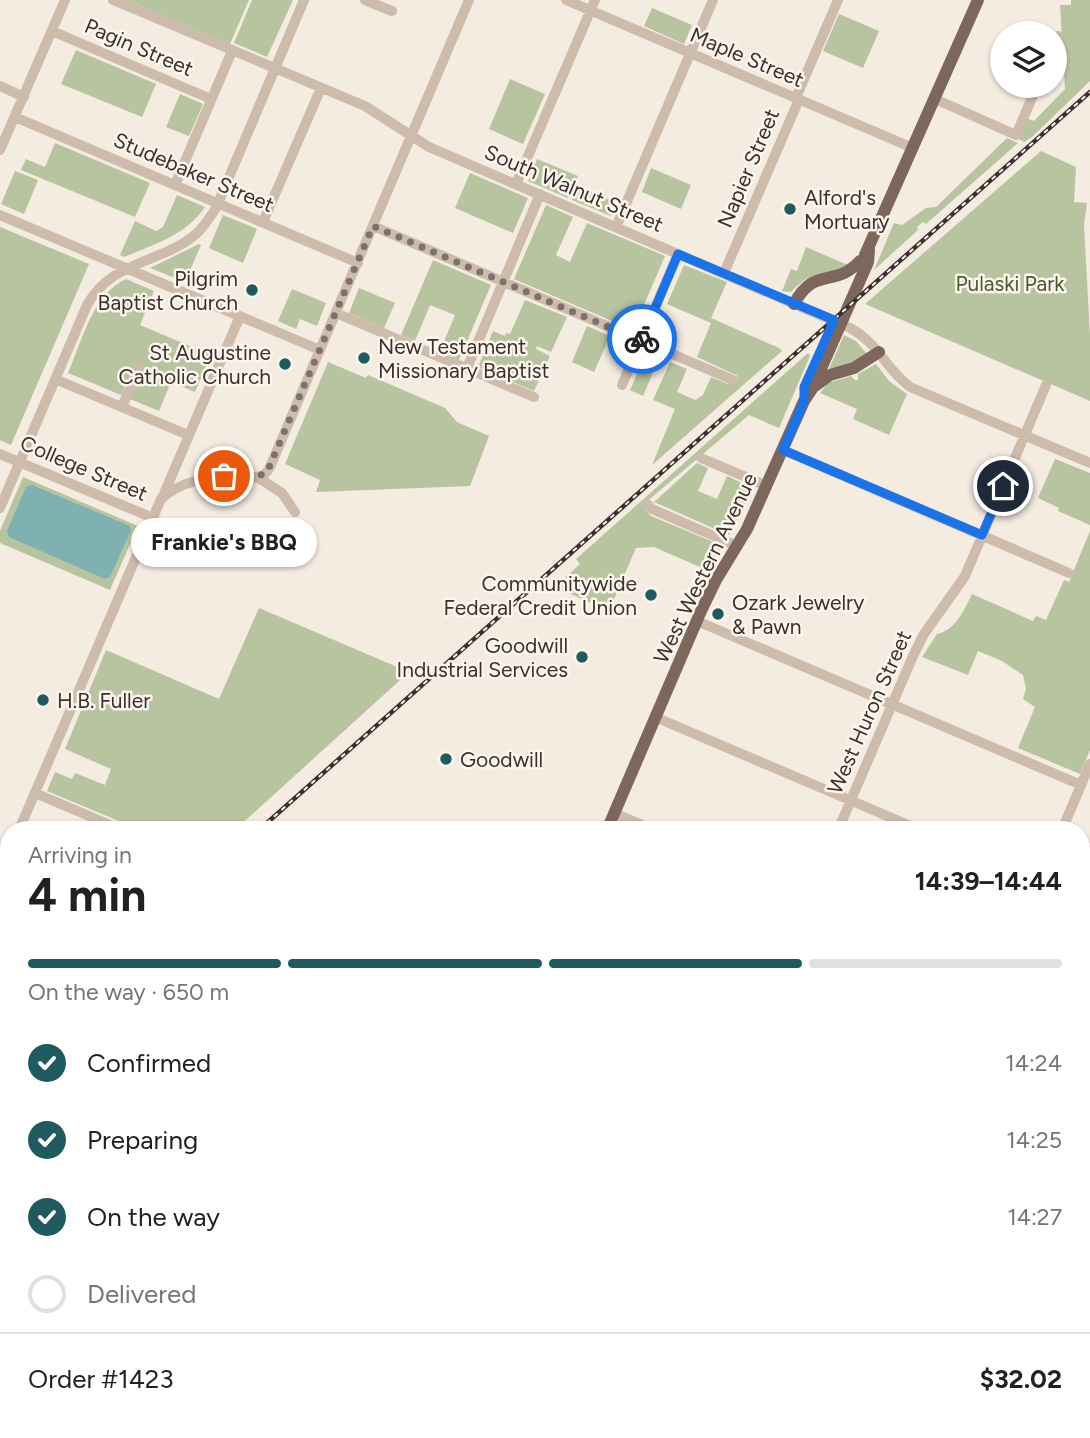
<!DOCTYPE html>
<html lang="en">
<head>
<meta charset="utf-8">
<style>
  :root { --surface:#fff; --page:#f6f6f6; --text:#202124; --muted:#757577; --line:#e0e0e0; --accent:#1f5a5e }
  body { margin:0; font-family:Figtree,sans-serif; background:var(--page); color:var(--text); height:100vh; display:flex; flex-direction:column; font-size:26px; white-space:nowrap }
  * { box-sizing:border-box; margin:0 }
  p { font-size:23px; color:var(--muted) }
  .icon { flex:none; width:38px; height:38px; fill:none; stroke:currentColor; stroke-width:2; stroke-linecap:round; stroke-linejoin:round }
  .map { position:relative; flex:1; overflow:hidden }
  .details { position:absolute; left:0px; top:821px; width:1090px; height:618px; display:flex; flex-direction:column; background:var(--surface); border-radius:28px 28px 0 0; box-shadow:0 2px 5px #0004 }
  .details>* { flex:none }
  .tools { position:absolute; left:990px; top:21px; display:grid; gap:14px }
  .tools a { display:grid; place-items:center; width:77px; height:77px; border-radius:50%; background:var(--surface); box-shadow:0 2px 5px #0004; font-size:35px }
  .pin { position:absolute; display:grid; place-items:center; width:60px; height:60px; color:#fff; margin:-30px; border:4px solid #fff; border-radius:50%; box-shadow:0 2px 7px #0007 }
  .courier { position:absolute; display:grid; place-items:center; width:70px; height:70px; margin:-35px; border:5px solid #1a73e8; border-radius:50%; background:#fff; color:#222; box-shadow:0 2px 9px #0007 }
  .bubble { position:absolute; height:49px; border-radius:24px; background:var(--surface); box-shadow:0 2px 5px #0004; font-size:23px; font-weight:700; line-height:49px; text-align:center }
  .summary em { font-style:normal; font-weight:700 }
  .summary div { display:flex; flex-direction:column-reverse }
  .summary { display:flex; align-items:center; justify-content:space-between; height:119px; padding:0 28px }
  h1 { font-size:46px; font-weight:700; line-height:52px }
  .bar { display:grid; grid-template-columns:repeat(4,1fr); gap:10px 7px; align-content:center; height:84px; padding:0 28px }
  .bar i { height:9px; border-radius:5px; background:var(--line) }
  .bar .selected { background:var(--accent) }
  .bar p { grid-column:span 4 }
  .line { display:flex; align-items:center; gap:18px; padding:0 28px; border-top:2px solid var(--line) }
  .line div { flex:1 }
  ol { padding:0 28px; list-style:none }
  li { display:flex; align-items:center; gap:21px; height:77px }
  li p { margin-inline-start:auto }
  li .icon { padding:7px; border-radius:50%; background:var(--accent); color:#fff; stroke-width:4 }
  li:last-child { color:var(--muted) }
  li i { width:38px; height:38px; border:4px solid var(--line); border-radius:50% }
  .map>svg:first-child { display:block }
  .green { fill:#b8c4a0 }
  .water { fill:#7fb0b2 }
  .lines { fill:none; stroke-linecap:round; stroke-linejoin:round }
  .minor { stroke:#cdbbac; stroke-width:10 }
  .major { stroke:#7d675c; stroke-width:12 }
  .rail-casing { stroke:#3b302b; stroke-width:4.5 }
  .rail { stroke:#fbf5ee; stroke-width:2; stroke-dasharray:5; stroke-linecap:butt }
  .done { stroke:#7c716b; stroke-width:7; stroke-dasharray:0 12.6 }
  .route { stroke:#1a73e8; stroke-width:9 }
  .poi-dot { fill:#1f5a5e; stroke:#fbf5ee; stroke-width:2.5 }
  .labels { text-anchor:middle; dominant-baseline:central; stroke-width:5; stroke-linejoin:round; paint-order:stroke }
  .street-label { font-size:21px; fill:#3b302b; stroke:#fbf5ee }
  .poi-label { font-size:21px; fill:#3b302b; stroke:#fbf5ee; text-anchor:start }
  .park-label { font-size:21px; fill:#4a5a2e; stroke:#fbf5ee }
</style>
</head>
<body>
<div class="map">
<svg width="1090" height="1438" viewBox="0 0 1090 1438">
  <rect width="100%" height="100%" fill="#f4ebe1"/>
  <path class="green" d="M 126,0 L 249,0 L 230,44 Z
    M 252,0 L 293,0 L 267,57 L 234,43 Z
    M 1071,0 L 1090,0 L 1090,81 L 1032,137 L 1024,142 L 1017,138 L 1026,118 L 1034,121 L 1065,89 L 1060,5 L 1071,5 Z
    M 652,8 L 692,25 L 684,44 L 644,26 Z
    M 839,14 L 879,31 L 863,68 L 823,51 Z
    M 76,50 L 156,84 L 142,117 L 61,84 Z
    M 510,79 L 545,94 L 523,144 L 489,129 Z
    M 180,94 L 203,104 L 189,136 L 166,127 Z
    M 1007,138 L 1018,143 L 926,224 L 923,222 L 917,227 L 918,230 L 874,270 L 894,223 L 902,225 L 926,208 L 936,207 Z
    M 55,143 L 150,183 L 135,217 L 21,170 L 26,159 L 45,167 Z
    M 1041,151 L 1076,167 L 1074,202 L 1087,203 L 1084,224 L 1090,336 L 1090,401 L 865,304 Z
    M 537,159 L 578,176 L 568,198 L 528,181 Z
    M 651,168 L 691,185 L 681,209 L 642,192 Z
    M 15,171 L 38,180 L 24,214 L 1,204 Z
    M 470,173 L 528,198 L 513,233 L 455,208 Z
    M 578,186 L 617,203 L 611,216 L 572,200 Z
    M 177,195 L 205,207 C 186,235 155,244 124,257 L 120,255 L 135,221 L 156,231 L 163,227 Z
    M 546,205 L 573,217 L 556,255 L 570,262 L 587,223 L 665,256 L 633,330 L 514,279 Z
    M 223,215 L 257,229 L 243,263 L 209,248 Z
    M 0,227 L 89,264 L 11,445 L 0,440 Z
    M 199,244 L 201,245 L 185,282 L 150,268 Z
    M 806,247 L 848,265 C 825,279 815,266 791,292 L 782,291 L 791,269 L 797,271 Z
    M 433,260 L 491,285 L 459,360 L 440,351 L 455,315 L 430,305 L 415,341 L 401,335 Z
    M 684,265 L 727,282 L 711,318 L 779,348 L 782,351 L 652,465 L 675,409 L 653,400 L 670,362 L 687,369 L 677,392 L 695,400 L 703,395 L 711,377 L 728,384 L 738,376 L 697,357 L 711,323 L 667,304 Z
    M 126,279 L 154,291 L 140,325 L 211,355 L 195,392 L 171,382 L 159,411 L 130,399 L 144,367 L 135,363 L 121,395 L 68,373 C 82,341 92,295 126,279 Z
    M 359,288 L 395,303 L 384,328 L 349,313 Z
    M 292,289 L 326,303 L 317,326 L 300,319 L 296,329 L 278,321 Z
    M 525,300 L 567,317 L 551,352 L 537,346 L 536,349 L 550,356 L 534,391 L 478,367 L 493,331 L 505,336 L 506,333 L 510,334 Z
    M 587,326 L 610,336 L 594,372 L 572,362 Z
    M 844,335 L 856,341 L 868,355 L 858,362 L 828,371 Z
    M 647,352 L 659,358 L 643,396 L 630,390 Z
    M 808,353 L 810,356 L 779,428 L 749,415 L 645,503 L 644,508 L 651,516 L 723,546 L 707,570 L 654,547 L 636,548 L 609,611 L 555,587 L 580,564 L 576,559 Z
    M 328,362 L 366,378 L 368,375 L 445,408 L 457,422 L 489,436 L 470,486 L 316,492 L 320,480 L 285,464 Z
    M 876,364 L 889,381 L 907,394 L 889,435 L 853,419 L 857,409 L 820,393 L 828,383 L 851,376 L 855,380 L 858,380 L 858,374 Z
    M 1055,459 L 1090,473 L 1090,525 L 1058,511 L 1059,508 L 1038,498 Z
    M 697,463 L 708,468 L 698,491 L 717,499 L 727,476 L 753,488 L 729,535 L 654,502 Z
    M 23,477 L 138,526 L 110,590 L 0,543 L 0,531 Z
    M 1090,531 L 1090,750 L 1080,774 L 1018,748 L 1035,707 L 1023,699 L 1026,689 L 1023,675 L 1002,661 L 978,651 L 968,675 L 922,657 L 937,634 C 955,631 964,610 972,594 L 1033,621 L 1036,616 L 1046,620 L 1064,580 L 1069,582 Z
    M 259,608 L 409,672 L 236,829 L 138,829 L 47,791 L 55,772 L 72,779 L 75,773 L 105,785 L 111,769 L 65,749 L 106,650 L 219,699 Z
    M 9,878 L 9,955 L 0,951 L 0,899 Z
    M 1090,1329 L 1090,1438 L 1033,1438 L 1037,1430 L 1082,1430 L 1082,1342 Z"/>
  <path class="water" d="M 32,485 L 130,526 L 131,530 L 110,577 L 105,579 L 9,537 L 7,531 L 26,487 Z"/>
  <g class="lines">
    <path class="minor" d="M 113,0 L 365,106 L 429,147 L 850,328 C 878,343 885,368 910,387 L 1090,463
      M 365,0 L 392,11
      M 566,0 L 913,148
      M 52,31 L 211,99
      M 1055,43 L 1058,36
      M 0,86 L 24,97
      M 935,99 L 1016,135 L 1037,86
      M 15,117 L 358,263
      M 0,150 L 65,0
      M 516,184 L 595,0
      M 175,185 L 232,51
      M 0,215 L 320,350
      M 263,222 L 321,88
      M 373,226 L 733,380
      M 616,227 L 713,0
      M 724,273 L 797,104 L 798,93 L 838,0
      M 336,313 L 534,397
      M 467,368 L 540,194
      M 55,379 L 188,435
      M 622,385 L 678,254
      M 122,407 L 139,366
      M 783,450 L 1069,573
      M 0,454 L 153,518
      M 701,458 L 767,486
      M 257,477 L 282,493 L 295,512
      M 163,496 L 240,316
      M 647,504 L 652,509 L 737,546
      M 0,508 L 87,305 C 113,259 161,264 196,234 C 204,227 210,217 216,208 L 304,0
      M 697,621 L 1081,785
      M 655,717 L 920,830
      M 35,793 L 122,830
      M 614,813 L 654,830
      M 19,830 L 161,499 C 179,482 211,475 235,476 C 242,476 250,479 257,477 C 264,476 267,473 270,467 L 469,0
      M 838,830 L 913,656 L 924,634 L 965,576 L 1046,385
      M 1062,830 L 1090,764
      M 0,874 L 9,854
      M 0,1171 L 9,1174
      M 0,1420 L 6,1406
      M 62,1430 L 82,1438
      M 606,1430 L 626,1438
      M 836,1430 L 856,1438
      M 462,1438 L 466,1430
      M 575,1438 L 578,1430
      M 800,1438 L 804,1430
      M 1029,1438 L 1033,1430"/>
    <path class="major" d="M 865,255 L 978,0
      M 794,304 C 815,265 834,289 860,261
      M 815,386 L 830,375 L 854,368 L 879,352
      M 607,830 L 701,611 L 716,580 L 747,529 L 804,401 L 812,389 L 868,262 L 869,250
      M 347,1438 L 351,1430"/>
    <g class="rail-casing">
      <path id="rail" d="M 259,830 L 1090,92
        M 0,1066 L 9,1058"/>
    </g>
    <use href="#rail" class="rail"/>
  </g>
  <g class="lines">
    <path class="done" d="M 224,476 L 257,477 L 267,472 L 373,226 L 641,341 L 642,339"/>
    <path class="route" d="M 642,339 L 678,254 L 834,320 L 804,387 L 804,401 L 783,450 L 982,535 L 1003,486"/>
  </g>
  <g class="poi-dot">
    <circle cx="790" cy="209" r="7"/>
    <circle cx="252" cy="290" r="7"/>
    <circle cx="364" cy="358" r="7"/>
    <circle cx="285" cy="364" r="7"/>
    <circle cx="651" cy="595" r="7"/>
    <circle cx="718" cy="614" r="7"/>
    <circle cx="582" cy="657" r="7"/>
    <circle cx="43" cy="700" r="7"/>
    <circle cx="446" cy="759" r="7"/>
  </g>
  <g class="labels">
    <g class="street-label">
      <text transform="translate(139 47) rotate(23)">Pagin Street</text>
      <text transform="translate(747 57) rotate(23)">Maple Street</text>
      <text transform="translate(748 168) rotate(-67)">Napier Street</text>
      <text transform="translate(194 172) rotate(23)">Studebaker Street</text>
      <text transform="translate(574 188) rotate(23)">South Walnut Street</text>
      <text transform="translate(84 468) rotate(23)">College Street</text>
      <text transform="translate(705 568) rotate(-64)">West Western Avenue</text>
      <text transform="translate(869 712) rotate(-66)">West Huron Street</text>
    </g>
    <g class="poi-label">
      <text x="804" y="197">Alford's<tspan x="804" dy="24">Mortuary</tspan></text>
      <text x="238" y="278" text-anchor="end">Pilgrim<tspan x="238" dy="24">Baptist Church</tspan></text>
      <text x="378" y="346">New Testament<tspan x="378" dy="24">Missionary Baptist</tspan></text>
      <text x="271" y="352" text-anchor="end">St Augustine<tspan x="271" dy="24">Catholic Church</tspan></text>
      <text x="637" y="583" text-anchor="end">Communitywide<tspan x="637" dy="24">Federal Credit Union</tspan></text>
      <text x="732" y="602">Ozark Jewelry<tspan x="732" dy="24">&amp; Pawn</tspan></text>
      <text x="568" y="645" text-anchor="end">Goodwill<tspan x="568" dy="24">Industrial Services</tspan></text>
      <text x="57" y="700">H.B. Fuller</text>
      <text x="460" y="759">Goodwill</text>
    </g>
    <g class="park-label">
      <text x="1010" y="283">Pulaski Park</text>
    </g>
  </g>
</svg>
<div class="tools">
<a><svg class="icon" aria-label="layers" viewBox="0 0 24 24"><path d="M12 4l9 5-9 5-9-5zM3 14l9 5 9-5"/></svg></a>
</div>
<div class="pin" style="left:224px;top:476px;background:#ea580c"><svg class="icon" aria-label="bag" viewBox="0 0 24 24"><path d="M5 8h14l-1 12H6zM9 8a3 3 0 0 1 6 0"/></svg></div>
<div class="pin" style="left:1003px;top:486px;background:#1f2937"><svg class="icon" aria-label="home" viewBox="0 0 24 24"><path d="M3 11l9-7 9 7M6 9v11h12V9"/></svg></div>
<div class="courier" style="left:642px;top:339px"><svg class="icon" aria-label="bike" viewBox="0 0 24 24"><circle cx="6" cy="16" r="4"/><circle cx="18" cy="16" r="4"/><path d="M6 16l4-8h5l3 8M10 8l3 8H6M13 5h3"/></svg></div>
<div class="bubble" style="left:131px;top:518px;width:186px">Frankie's BBQ</div>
<section class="details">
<div class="summary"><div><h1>4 min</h1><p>Arriving in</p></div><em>14:39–14:44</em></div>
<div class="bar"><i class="selected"></i><i class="selected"></i><i class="selected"></i><i></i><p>On the way · 650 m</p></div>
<ol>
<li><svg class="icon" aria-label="check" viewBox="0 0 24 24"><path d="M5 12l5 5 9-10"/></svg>Confirmed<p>14:24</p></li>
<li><svg class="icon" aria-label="check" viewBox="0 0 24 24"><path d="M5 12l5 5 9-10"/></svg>Preparing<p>14:25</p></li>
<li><svg class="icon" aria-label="check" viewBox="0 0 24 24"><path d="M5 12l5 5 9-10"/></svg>On the way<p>14:27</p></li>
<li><i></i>Delivered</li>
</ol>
<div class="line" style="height:91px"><div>Order #1423</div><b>$32.02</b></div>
</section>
</div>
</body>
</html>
